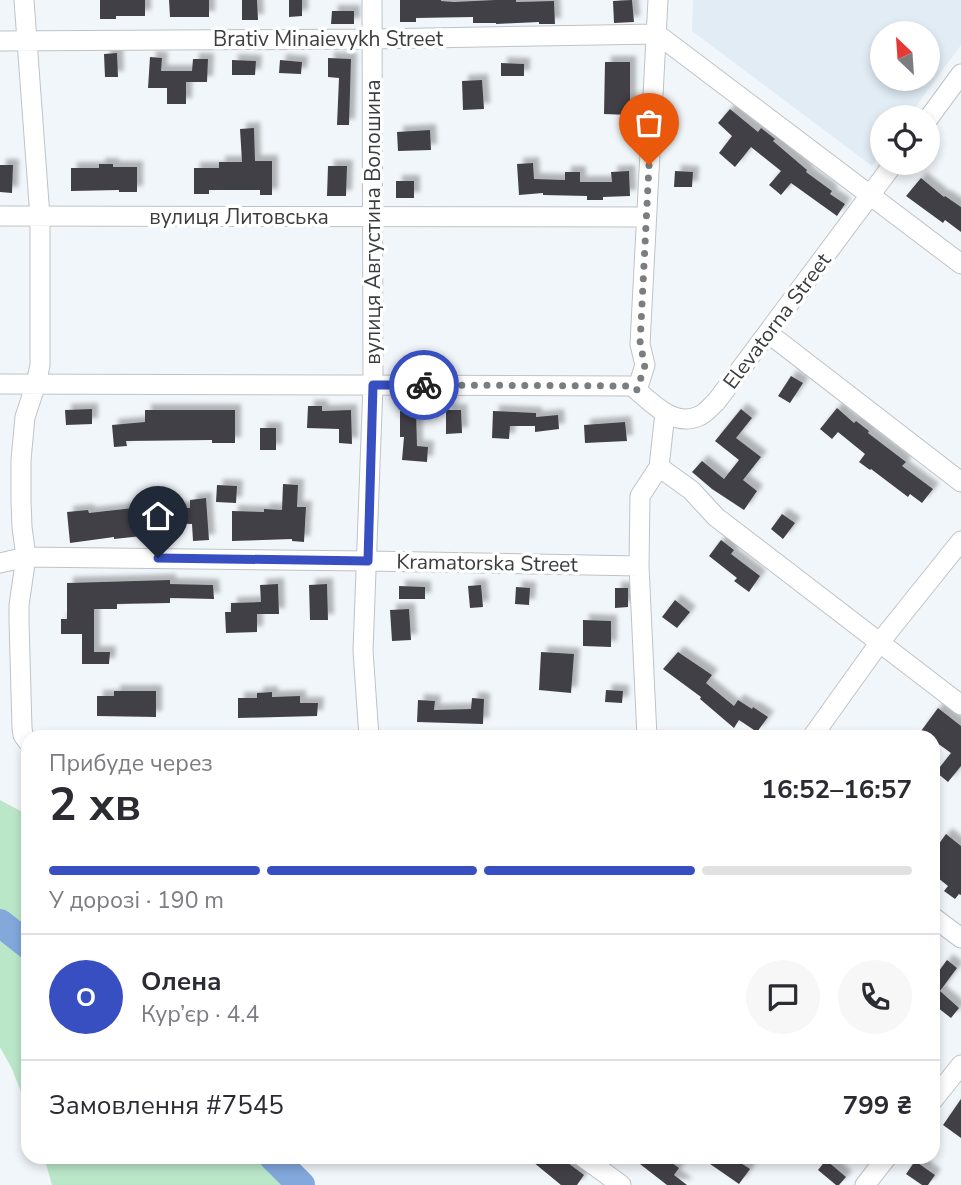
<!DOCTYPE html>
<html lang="uk">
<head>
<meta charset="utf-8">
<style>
  :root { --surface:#fff; --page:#f7f7f7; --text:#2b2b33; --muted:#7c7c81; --line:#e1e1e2; --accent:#374fc1 }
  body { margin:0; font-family:"Nunito Sans",sans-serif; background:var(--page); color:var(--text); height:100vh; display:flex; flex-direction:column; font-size:26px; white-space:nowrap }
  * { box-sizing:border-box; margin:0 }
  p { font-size:23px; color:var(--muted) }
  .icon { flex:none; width:38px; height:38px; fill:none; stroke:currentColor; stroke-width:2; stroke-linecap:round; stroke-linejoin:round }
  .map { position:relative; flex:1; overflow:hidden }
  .sheet { position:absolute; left:21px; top:730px; width:919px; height:434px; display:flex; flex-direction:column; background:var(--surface); border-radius:21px; box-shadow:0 4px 10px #0003 }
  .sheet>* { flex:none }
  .needle { width:46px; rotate:335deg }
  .buttons { position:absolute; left:870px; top:21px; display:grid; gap:14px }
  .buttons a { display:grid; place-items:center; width:70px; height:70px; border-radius:50%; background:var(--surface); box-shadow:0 4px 10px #0003; font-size:35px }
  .pin { position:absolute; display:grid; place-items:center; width:60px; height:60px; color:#fff; margin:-72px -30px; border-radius:50% 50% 50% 0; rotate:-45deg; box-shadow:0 0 7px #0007 }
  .pin .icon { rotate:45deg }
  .courier { position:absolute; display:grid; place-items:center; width:70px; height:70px; margin:-35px; border:5px solid #374fc1; border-radius:50%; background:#fff; color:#222; box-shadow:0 2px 9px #0007 }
  .head em { font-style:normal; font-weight:700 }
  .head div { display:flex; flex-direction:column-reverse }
  .head { display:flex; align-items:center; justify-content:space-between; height:119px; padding:0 28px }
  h1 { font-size:46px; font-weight:700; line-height:52px }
  .bar { display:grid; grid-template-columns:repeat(4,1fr); gap:10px 7px; align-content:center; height:84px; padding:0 28px }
  .bar i { height:9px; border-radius:5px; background:var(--line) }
  .bar .on { background:var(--accent) }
  .bar p { grid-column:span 4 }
  .line { display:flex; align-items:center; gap:18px; padding:0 28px; border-top:2px solid var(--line) }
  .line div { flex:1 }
  .round { display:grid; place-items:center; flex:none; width:74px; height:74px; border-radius:37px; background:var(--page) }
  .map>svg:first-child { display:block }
  .built { fill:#e1ecf5; fill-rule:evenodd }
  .green { fill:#bbe7c9 }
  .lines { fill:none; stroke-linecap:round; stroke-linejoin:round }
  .river { stroke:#82a8dc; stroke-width:28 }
  .building { fill:#424146; filter:url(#shadow) }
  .minor-casing { stroke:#bec3c7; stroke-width:21 }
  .minor { stroke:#fff; stroke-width:19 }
  .done { stroke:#7b7e80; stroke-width:7; stroke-dasharray:0 12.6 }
  .route { stroke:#374fc1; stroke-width:9 }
  .labels { text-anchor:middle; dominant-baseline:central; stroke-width:7; stroke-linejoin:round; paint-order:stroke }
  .street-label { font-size:21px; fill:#3b3d3e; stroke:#fff }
</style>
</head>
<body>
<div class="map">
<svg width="961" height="1185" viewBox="0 0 961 1185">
  <defs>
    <filter id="shadow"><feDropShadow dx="6" dy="-6" stdDeviation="2" flood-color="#0004"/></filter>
  </defs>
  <rect width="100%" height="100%" fill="#f1f6fa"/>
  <path class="built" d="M 693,0 L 961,0 L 961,45 L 908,117 L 882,117 L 882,152 L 872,166 L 692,31 ZM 882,33 L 928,33 L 928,79 L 882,79 Z"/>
  <path class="green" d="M 0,800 L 28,815 L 28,1110 L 12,1069 L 0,1047 Z
    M 44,1157 L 294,1157 L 289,1185 L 52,1185 Z"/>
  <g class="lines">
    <path class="river" d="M 0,923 L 28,945
      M 273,1157 L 301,1185"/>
  </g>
  <path class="building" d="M 100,0 L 145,0 L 145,16 L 116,16 L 116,19 L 100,19 Z
    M 169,0 L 209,0 L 209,17 L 170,17 Z
    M 242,0 L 257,0 L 258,20 L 242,20 Z
    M 289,0 L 302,0 L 302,16 L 289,17 Z
    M 400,0 L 441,0 L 441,1 L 454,2 L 495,0 L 516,0 L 516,2 L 554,1 L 555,24 L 539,24 L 539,22 L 496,24 L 496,23 L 473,23 L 473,17 L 416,18 L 416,22 L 400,22 Z
    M 632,0 L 634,22 L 614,23 L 613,1 Z
    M 332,11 L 354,11 L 354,24 L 331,24 Z
    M 117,53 L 118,77 L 105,77 L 104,54 Z
    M 150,57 L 162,58 L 161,71 L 192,71 L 193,59 L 208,59 L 207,82 L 186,82 L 186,104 L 167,104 L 167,88 L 148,88 Z
    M 328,58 L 351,59 L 349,125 L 337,125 L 339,78 L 328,77 Z
    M 232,60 L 256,61 L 255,75 L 232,75 Z
    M 280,60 L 302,62 L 301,74 L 279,73 Z
    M 605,62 L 630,62 L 630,115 L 604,114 Z
    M 501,63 L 524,64 L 524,76 L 501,76 Z
    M 482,80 L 484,109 L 463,110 L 462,81 Z
    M 730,109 L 758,132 L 761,128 L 770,135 L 775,139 L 773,141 L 807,170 L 806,172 L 832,191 L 830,194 L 845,204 L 837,216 L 791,183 L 781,195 L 769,185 L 781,171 L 751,147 L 735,167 L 719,153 L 732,136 L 718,123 Z
    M 254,128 L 255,161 L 272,161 L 272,195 L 260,195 L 260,190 L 209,190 L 209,194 L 194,194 L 194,168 L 219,168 L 219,162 L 242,162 L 240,129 Z
    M 430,130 L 431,150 L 398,151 L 397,132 Z
    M 533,163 L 534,179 L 565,180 L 565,172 L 580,172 L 580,182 L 612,182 L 611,172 L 629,171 L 630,196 L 603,197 L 603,200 L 587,200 L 587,196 L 543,195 L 543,193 L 519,195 L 517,164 Z
    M 99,164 L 113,164 L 113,167 L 137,167 L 137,192 L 119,192 L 119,190 L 71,191 L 71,168 L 99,168 Z
    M 0,165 L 13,165 L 12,193 L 0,192 Z
    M 328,166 L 347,166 L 346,196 L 327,196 Z
    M 675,171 L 693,172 L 692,187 L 674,187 Z
    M 921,178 L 944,197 L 945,196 L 961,207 L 961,232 L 945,220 L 943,223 L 906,196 Z
    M 396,181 L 414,181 L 414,198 L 396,198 Z
    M 791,376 L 803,383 L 790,403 L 778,396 Z
    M 308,406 L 322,406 L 322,411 L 351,410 L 352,444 L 339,443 L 339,429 L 307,428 Z
    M 837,408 L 854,423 L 856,421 L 869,431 L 868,433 L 906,462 L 902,466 L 933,489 L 922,503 L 910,494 L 908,497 L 871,469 L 870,470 L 859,462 L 865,454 L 838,432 L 832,439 L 820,429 Z
    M 92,409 L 92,424 L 66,425 L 65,410 Z
    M 741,409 L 752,418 L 736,438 L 761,457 L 743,480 L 757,491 L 744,510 L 712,489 L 692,472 L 702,461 L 724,479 L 739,460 L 715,441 Z
    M 145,410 L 235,410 L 235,443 L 212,443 L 212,440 L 126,441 L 127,446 L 114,447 L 112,425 L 145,422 Z
    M 416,410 L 417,446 L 428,447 L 427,462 L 402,460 L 404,437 L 400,437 L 400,411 Z
    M 446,410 L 461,410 L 462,433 L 446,434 Z
    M 493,411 L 536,413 L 536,417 L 558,415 L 559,429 L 535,432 L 535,426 L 510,426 L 509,439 L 492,438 Z
    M 625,422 L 627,441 L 585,443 L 584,425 Z
    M 260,428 L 276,428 L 276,450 L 260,450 Z
    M 283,484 L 298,485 L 297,507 L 306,507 L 304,542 L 292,541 L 292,539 L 232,541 L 232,511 L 264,512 L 264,509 L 282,510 Z
    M 217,485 L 237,486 L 236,503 L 216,502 Z
    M 206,498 L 209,540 L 193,541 L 192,524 L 158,523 L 158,541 L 142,541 L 142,536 L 114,539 L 114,537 L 70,543 L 67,512 L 88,510 L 89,513 L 142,507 L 190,508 L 190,500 Z
    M 782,514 L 795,523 L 783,539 L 771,529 Z
    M 721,540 L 734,550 L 731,554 L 760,576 L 749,592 L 734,581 L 737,578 L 709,556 Z
    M 170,580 L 170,584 L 213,585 L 214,599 L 170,598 L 170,603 L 117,604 L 117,609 L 94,609 L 94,652 L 110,652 L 109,664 L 82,664 L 82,634 L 61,634 L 61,619 L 67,619 L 67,583 Z
    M 278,584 L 279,614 L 257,614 L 257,632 L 226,633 L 225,612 L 231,612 L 231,603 L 261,602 L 260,585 Z
    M 327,584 L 328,620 L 310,620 L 309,585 Z
    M 481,585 L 483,607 L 470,608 L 468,586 Z
    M 399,586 L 425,587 L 425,599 L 399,599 Z
    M 516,587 L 530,588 L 529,605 L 515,604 Z
    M 615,588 L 628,588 L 628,607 L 615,608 Z
    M 675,600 L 690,612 L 677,628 L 662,617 Z
    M 409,609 L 411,640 L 392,641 L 390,610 Z
    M 583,620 L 611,621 L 611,647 L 583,646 Z
    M 541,652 L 574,654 L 571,693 L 539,690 Z
    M 678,652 L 712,675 L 706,683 L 734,706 L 738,700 L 752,709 L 753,707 L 768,717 L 757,732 L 739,720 L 734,728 L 700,699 L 701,697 L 663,669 Z
    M 606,690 L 623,691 L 622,703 L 605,702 Z
    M 114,691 L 156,691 L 156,717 L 97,716 L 97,696 L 114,696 Z
    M 272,692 L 272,697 L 300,696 L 300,703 L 318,703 L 317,716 L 238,718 L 238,698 L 257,698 L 257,693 Z
    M 472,698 L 484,699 L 483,724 L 417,722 L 418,700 L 435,701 L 434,710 L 471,709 Z
    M 938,708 L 961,726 L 961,766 L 948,782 L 936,772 L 951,753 L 933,740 L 933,737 L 929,737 L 921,731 Z
    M 946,834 L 961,846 L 961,895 L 959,894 L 955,899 L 944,891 L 948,886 L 933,874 L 933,852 Z
    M 947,960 L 957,968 L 940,991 L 959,1008 L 951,1018 L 933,1004 L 933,979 Z
    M 961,1099 L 961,1138 L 943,1125 Z
    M 527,1157 L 560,1157 L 584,1175 L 577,1185 L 561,1185 Z
    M 631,1157 L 664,1157 L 679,1168 L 674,1175 L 687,1185 L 667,1185 Z
    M 700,1157 L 732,1157 L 750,1169 L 739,1184 Z
    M 826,1160 L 846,1177 L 839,1185 L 836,1185 L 818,1170 Z
    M 915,1161 L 935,1175 L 928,1185 L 922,1185 L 906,1174 Z"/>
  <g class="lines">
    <g class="minor-casing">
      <path id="minor" d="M 24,0 L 40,217 L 40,365 L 36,384 L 25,417 L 21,460 L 21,501 L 22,527 L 26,557 L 19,605 L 19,622 L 22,728 L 23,735 L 28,742
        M 0,41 L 372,39 L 657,34 L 961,264
        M 928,119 L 961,74
        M 0,216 L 646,217
        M 768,333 L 961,482
        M 0,384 L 632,386 C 650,401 673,428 699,416 C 705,414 711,406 716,402 L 894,163
        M 637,390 L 645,365 L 640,344 L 658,0
        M 659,467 L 691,490 L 716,517 L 961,705
        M 0,563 L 26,557 L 368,561 L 639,566
        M 369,737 L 363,651 L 373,385 L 372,0
        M 647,737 L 639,566 L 640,496 L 659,467 L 665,413
        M 812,737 L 880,642 L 961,541
        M 933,917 L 961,938
        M 933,1100 L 961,1065
        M 583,1157 L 621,1185
        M 865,1185 L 887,1157"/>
    </g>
    <use href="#minor" class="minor"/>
  </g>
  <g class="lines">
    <path class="done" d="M 424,385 L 632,386 L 637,390 L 645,365 L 640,344 L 649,165"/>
    <path class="route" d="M 158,558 L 368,561 L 373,385 L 424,385"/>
  </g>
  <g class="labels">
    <g class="street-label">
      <text x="328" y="39">Brativ Minaievykh Street</text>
      <text x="239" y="217">вулиця Литовська</text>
      <text transform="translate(373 222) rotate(-90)">вулиця Августина Волошина</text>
      <text transform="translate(777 321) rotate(-53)">Elevatorna Street</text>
      <text transform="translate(487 563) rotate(1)">Kramatorska Street</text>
    </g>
  </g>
</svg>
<div class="buttons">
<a><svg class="needle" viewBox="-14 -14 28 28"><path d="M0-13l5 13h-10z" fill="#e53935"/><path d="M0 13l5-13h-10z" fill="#7c7c81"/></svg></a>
<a><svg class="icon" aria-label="locate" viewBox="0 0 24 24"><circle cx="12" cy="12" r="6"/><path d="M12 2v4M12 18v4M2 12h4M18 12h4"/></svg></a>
</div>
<div class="pin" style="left:649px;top:165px;background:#ea580c"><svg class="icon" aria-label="bag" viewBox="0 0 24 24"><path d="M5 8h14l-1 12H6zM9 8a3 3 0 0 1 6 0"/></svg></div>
<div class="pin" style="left:158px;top:558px;background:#1f2937"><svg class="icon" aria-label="home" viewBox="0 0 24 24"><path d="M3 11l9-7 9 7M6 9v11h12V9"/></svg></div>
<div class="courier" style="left:424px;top:385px"><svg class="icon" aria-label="bike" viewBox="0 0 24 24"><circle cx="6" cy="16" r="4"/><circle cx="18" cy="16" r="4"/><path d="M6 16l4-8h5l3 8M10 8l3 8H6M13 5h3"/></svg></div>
<section class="sheet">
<div class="head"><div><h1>2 хв</h1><p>Прибуде через</p></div><em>16:52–16:57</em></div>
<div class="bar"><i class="on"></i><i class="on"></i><i class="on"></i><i></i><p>У дорозі · 190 m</p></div>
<div class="line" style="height:126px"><b class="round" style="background:var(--accent);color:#fff">О</b><div><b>Олена</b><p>Кур’єр · 4.4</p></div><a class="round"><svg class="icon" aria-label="chat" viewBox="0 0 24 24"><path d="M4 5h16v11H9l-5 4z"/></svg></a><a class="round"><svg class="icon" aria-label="phone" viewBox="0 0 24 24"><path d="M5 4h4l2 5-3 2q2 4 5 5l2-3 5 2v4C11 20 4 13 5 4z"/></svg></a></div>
<div class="line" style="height:91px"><div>Замовлення #7545</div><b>799 ₴</b></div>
</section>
</div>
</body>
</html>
